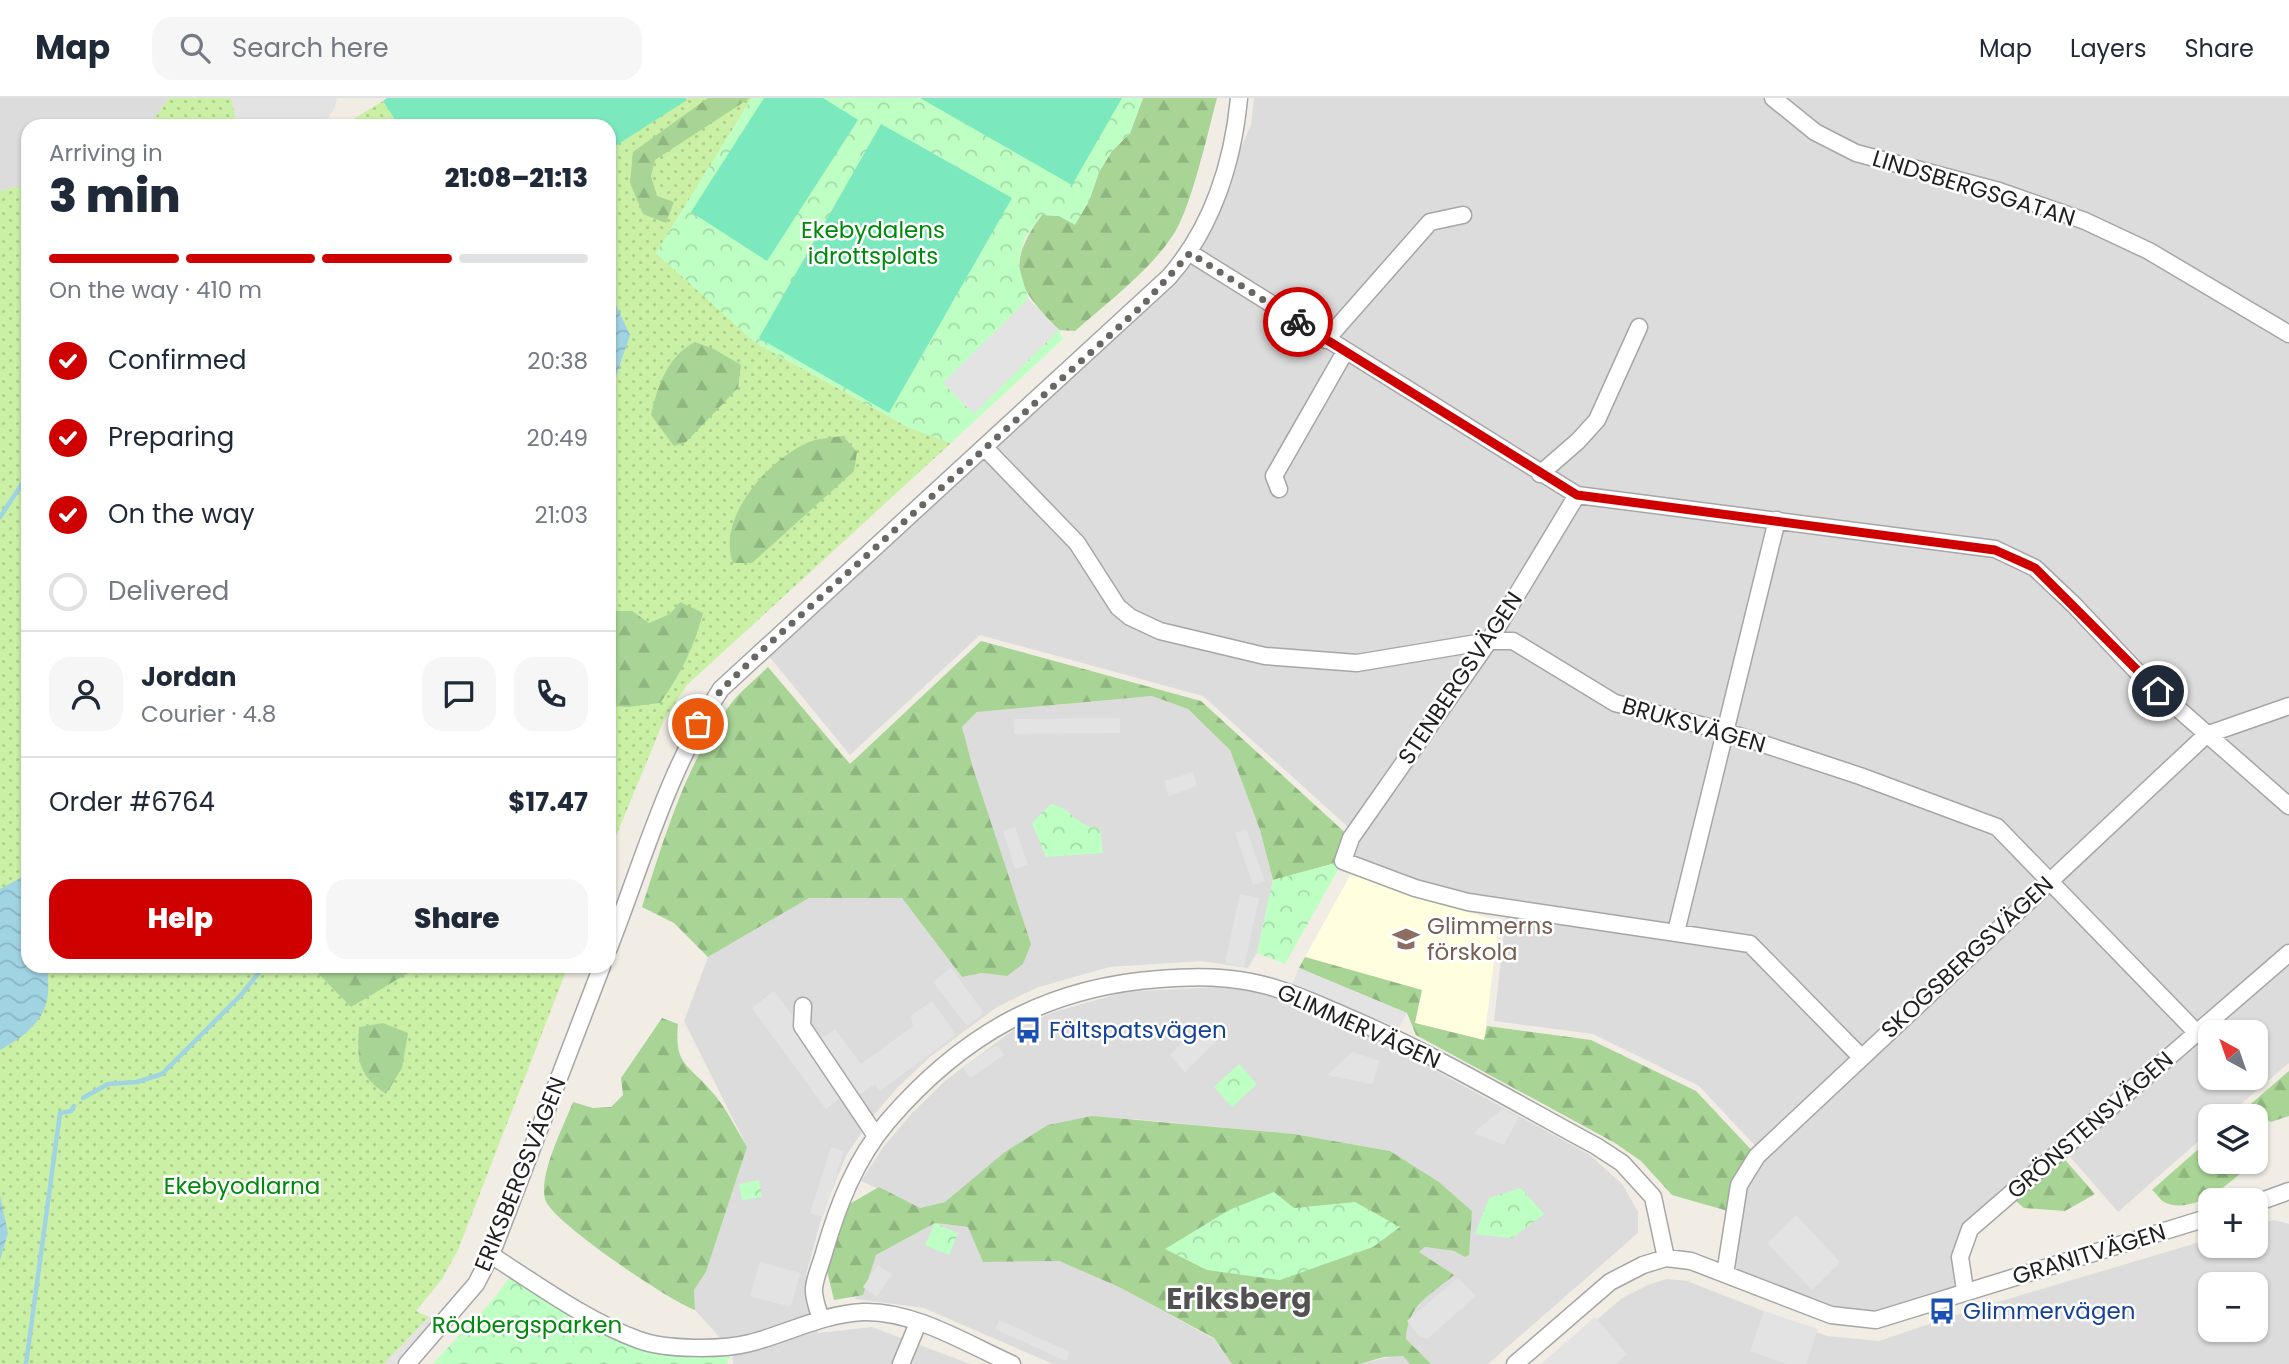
<!DOCTYPE html>
<html lang="en">
<head>
<meta charset="utf-8">
<style>
  :root { --surface:#fff; --page:#f6f6f7; --text:#1f2937; --muted:#747a83; --line:#e0e1e3; --accent:#cf0000 }
  body { margin:0; font-family:Poppins,sans-serif; background:var(--page); color:var(--text); height:100vh; display:flex; flex-direction:column; font-size:26px; white-space:nowrap }
  * { box-sizing:border-box; margin:0 }
  p { font-size:23px; color:var(--muted) }
  .icon { flex:none; width:38px; height:38px; fill:none; stroke:currentColor; stroke-width:2; stroke-linecap:round; stroke-linejoin:round }
  .map { position:relative; flex:1; overflow:hidden }
  .side { position:absolute; left:21px; top:21px; width:595px; height:854px; display:flex; flex-direction:column; background:var(--surface); border-radius:21px; box-shadow:0 2px 5px #0004 }
  .side>* { flex:none }
  .needle { width:46px; rotate:320deg }
  .tools { position:absolute; left:2198px; top:922px; display:grid; gap:14px }
  .tools a { display:grid; place-items:center; width:70px; height:70px; border-radius:14px; background:var(--surface); box-shadow:0 2px 5px #0004; font-size:35px }
  .pin { position:absolute; display:grid; place-items:center; width:60px; height:60px; color:#fff; margin:-30px; border:4px solid #fff; border-radius:50%; box-shadow:0 2px 7px #0007 }
  .courier { position:absolute; display:grid; place-items:center; width:70px; height:70px; margin:-35px; border:5px solid #cf0000; border-radius:50%; background:#fff; color:#222; box-shadow:0 2px 9px #0007 }
  .head em { font-style:normal; font-weight:800 }
  .head div { display:flex; flex-direction:column-reverse }
  .head { display:flex; align-items:center; justify-content:space-between; height:119px; padding:0 28px }
  h1 { font-size:46px; font-weight:800; line-height:52px }
  .bar { display:grid; grid-template-columns:repeat(4,1fr); gap:10px 7px; align-content:center; height:84px; padding:0 28px }
  .bar i { height:9px; border-radius:5px; background:var(--line) }
  .bar .active { background:var(--accent) }
  .bar p { grid-column:span 4 }
  .line { display:flex; align-items:center; gap:18px; padding:0 28px; border-top:2px solid var(--line) }
  .line div { flex:1 }
  .round { display:grid; place-items:center; flex:none; width:74px; height:74px; border-radius:21px; background:var(--page) }
  ol { padding:0 28px; list-style:none }
  li { display:flex; align-items:center; gap:21px; height:77px }
  li p { margin-inline-start:auto }
  li .icon { padding:7px; border-radius:50%; background:var(--accent); color:#fff; stroke-width:4 }
  li:last-child { color:var(--muted) }
  li i { width:38px; height:38px; border:4px solid var(--line); border-radius:50% }
  .action { display:flex; gap:14px; margin-top:auto; padding:14px 28px }
  .action a { flex:1; height:80px; border-radius:21px; background:var(--accent); color:#fff; font-size:28px; font-weight:800; line-height:80px; text-align:center }
  .action a+a { background:var(--page); color:var(--text) }
  header { display:flex; align-items:center; gap:42px; box-sizing:border-box; height:98px; padding:0 35px; background:var(--surface); border-bottom:2px solid var(--line) }
  header strong { font-size:33px }
  nav { display:flex; gap:38px; margin-inline-start:auto; font-size:24px }
  .search { width:490px; height:63px; background:var(--page); display:flex; align-items:center; gap:18px; box-sizing:border-box; padding:0 24px; border-radius:21px; color:var(--muted); font-size:26px }
  .map>svg:first-child { display:block }
  .residential { fill:#dddcdc; fill-rule:evenodd }
  .education { fill:#ffffe0 }
  .grass { fill:url(#grass-dots) }
  .forest { fill:url(#forest-firs) }
  .park { fill:url(#park-crowns) }
  .pitch { fill:#7be8be }
  .parking { fill:#e3e3e3 }
  .water { fill:url(#water-waves) }
  .lines { fill:none; stroke-linecap:round; stroke-linejoin:round }
  .stream { stroke:#a1d4e3; stroke-width:4.5 }
  .street-casing { stroke:#a6a6a6; stroke-width:19 }
  .street { stroke:#fff; stroke-width:16 }
  .done { stroke:#686764; stroke-width:7; stroke-dasharray:0 12.6 }
  .route { stroke:#cf0000; stroke-width:9 }
  .labels { text-anchor:middle; dominant-baseline:central; stroke-width:5; stroke-linejoin:round; paint-order:stroke }
  .street-label { font-size:23px; fill:#1f1f1f; stroke:#fff }
  .park-label { font-size:23px; fill:#008a0c; stroke:#fff }
  .education-label { font-size:23px; fill:#785e54; stroke:#fff; text-anchor:start }
  .transit-label { font-size:23px; fill:#164399; stroke:#fff; text-anchor:start }
  .district-label { font-size:30px; font-weight:bold; fill:#525252; stroke:#fff }
</style>
</head>
<body>
<header>
<strong>Map</strong>
<div class="search"><svg class="icon" aria-label="search" viewBox="0 0 24 24"><circle cx="10" cy="10" r="6"/><path d="M15 15l6 6"/></svg>Search here</div>
<nav><a>Map</a><a>Layers</a><a>Share</a></nav>
</header>
<div class="map">
<svg width="2289" height="1266" viewBox="0 0 2289 1266">
  <defs>
    <pattern id="grass-dots" width="8" height="8" patternUnits="userSpaceOnUse" patternTransform="scale(1.75)"><rect width="8" height="8" fill="#caf0a6"/><path d="M2 2h.1M6 6h.1" fill="none" stroke="#adcd8e" stroke-width="1.8" stroke-linecap="round"/></pattern>
    <pattern id="forest-firs" width="22" height="20" patternUnits="userSpaceOnUse" patternTransform="scale(1.75)"><rect width="22" height="20" fill="#a8d495"/><path d="M5 1l3.5 6h-7zM16 11l3.5 6h-7z" fill="#90b680"/></pattern>
    <pattern id="park-crowns" width="20" height="18" patternUnits="userSpaceOnUse" patternTransform="scale(1.75)"><rect width="20" height="18" fill="#beffc3"/><path d="M2 6a3 3 0 1 1 6 0M12 15a3 3 0 1 1 6 0" fill="none" stroke="#a3daa7"/></pattern>
    <pattern id="water-waves" width="16" height="10" patternUnits="userSpaceOnUse" patternTransform="scale(1.75)"><rect width="16" height="10" fill="#a1d4e3"/><path d="M0 5q4-4 8 0t8 0" fill="none" stroke="#8ab6c2"/></pattern>
  </defs>
  <rect width="100%" height="100%" fill="#f1ede5"/>
  <path class="residential" d="M 0,0 L 169,0 L 149,28 L 28,28 L 28,86 L 0,93 Z
    M 1254,0 L 2289,0 L 2289,965 L 2227,1018 L 2210,1018 L 2210,1033 L 2118,1114 L 2060,1047 L 1965,1127 L 1958,1188 L 1876,1216 L 1833,1211 L 1732,1172 L 1745,1089 L 1764,1057 L 1699,988 L 1593,936 L 1494,923 L 1506,818 L 1418,795 L 1350,762 L 1358,738 L 1203,598 L 980,537 L 850,657 L 767,556 L 1195,158 L 1207,139 L 1227,81 L 1251,27 ZM 2210,934 L 2256,934 L 2256,980 L 2210,980 Z
    M 1152,598 L 1188,611 L 1230,652 L 1260,732 L 1273,782 L 1257,855 L 1248,870 L 1202,863 L 1109,869 L 1036,890 L 997,909 L 931,958 L 898,989 L 869,1023 L 846,1058 L 824,1111 L 806,1177 L 818,1235 L 872,1229 L 970,1266 L 733,1266 L 732,1253 L 695,1212 L 694,1192 L 706,1174 L 747,1049 L 684,923 L 708,859 L 809,800 L 902,800 L 962,879 L 982,875 L 1007,878 L 973,670 L 962,629 L 977,614 Z
    M 1230,888 L 1296,904 L 1358,930 L 1590,1057 L 1623,1087 L 1638,1114 L 1638,1135 L 1488,1266 L 1430,1266 L 1406,1241 L 1407,1223 L 1429,1195 L 1444,1186 L 1419,1154 L 1425,1149 L 1454,1153 L 1465,1159 L 1472,1113 L 1439,1084 L 1390,1053 L 1294,1036 L 1133,1021 L 973,1083 L 945,1104 L 920,1110 L 861,1083 L 884,1048 L 913,1014 L 946,982 L 1012,933 L 1051,915 L 1124,894 Z
    M 2274,1122 L 2289,1126 L 2289,1266 L 1546,1266 L 1622,1200 L 1650,1186 L 1667,1181 L 1687,1183 L 1827,1238 L 1879,1243 L 1971,1212 L 2210,1141 L 2210,1148 L 2256,1148 L 2256,1127 ZM 2210,1186 L 2256,1186 L 2256,1232 L 2210,1232 Z
    M 935,1125 L 969,1129 L 983,1164 L 1059,1163 L 1119,1189 L 1214,1241 L 1232,1266 L 1053,1266 L 924,1210 L 855,1201 L 876,1157 Z
    M 1395,1258 L 1403,1258 L 1410,1266 L 1359,1266 Z"/>
  <path class="education" d="M 1352,774 L 1416,800 L 1499,823 L 1484,942 L 1414,925 L 1421,892 L 1305,859 Z"/>
  <path class="grass" d="M 169,0 L 231,0 L 238,28 L 149,28 Z
    M 688,0 L 752,0 L 656,155 L 756,245 L 910,330 L 951,345 L 687,587 L 664,622 L 609,755 L 609,52 Z
    M 383,3 L 399,28 L 342,28 Z
    M 28,86 L 28,868 L 568,868 L 458,1152 L 442,1181 L 416,1213 L 429,1219 L 384,1266 L 0,1266 L 0,93 Z"/>
  <path class="forest" d="M 708,0 L 750,0 L 655,62 L 651,78 L 657,98 L 674,104 L 666,125 L 643,116 L 630,85 L 633,54 Z
    M 1143,0 L 1217,0 C 1208,34 1192,106 1175,134 C 1153,170 1107,205 1075,233 L 1059,232 C 1018,190 1003,169 1042,117 L 1059,118 L 1075,126 L 1089,103 L 1099,74 L 1112,53 L 1130,35 Z
    M 695,244 L 714,251 L 741,267 L 738,290 L 686,344 L 674,348 L 651,317 C 658,287 667,259 695,244 Z
    M 843,338 L 857,354 L 854,373 L 752,465 L 733,465 C 715,419 773,355 815,342 C 824,340 834,339 843,338 Z
    M 680,504 L 703,515 C 694,549 681,576 660,605 L 628,609 L 609,608 L 609,513 L 632,513 L 649,525 L 670,516 Z
    M 981,543 L 1201,603 L 1351,740 L 1343,763 L 1273,782 L 1260,732 L 1230,652 L 1188,611 L 1152,598 L 977,614 L 962,629 L 973,670 L 1031,846 L 1023,866 L 1007,878 L 982,875 L 962,879 L 902,800 L 809,800 L 708,859 L 674,825 L 642,809 C 664,741 686,664 730,607 C 740,593 756,581 768,569 L 850,666 Z
    M 1305,859 L 1422,892 L 1415,925 L 1484,942 L 1487,928 L 1591,942 L 1696,993 L 1757,1058 L 1735,1115 L 1672,1097 L 1641,1063 L 1615,1045 L 1416,937 L 1407,915 L 1299,870 Z
    M 311,868 L 420,868 L 351,909 Z
    M 662,920 L 678,926 C 674,968 688,965 712,994 C 726,1009 736,1031 747,1049 L 706,1174 L 694,1192 L 695,1212 C 671,1204 549,1122 545,1101 C 539,1075 563,1030 573,1004 L 593,1010 L 611,1009 L 623,997 L 621,980 Z
    M 383,925 L 408,935 L 402,970 L 386,996 C 357,976 357,961 359,929 Z
    M 2289,973 L 2289,1018 L 2271,1024 L 2246,1010 Z
    M 1092,1018 L 1294,1036 L 1390,1053 L 1439,1084 L 1472,1113 L 1469,1157 L 1465,1159 L 1454,1153 L 1425,1149 L 1419,1154 L 1454,1177 C 1431,1197 1407,1207 1406,1241 L 1431,1266 L 1410,1266 L 1403,1258 L 1384,1259 L 1359,1266 L 1232,1266 L 1214,1240 L 1119,1189 L 1059,1163 L 983,1164 L 968,1129 L 935,1125 L 876,1157 L 863,1197 L 834,1202 L 827,1173 L 846,1108 L 879,1089 L 920,1110 L 945,1104 L 1005,1054 L 1048,1027 Z
    M 2210,1041 L 2210,1064 L 2251,1065 C 2234,1083 2192,1119 2164,1104 C 2160,1102 2156,1095 2152,1092 Z
    M 2059,1055 L 2095,1096 L 2065,1113 L 2024,1110 L 2009,1097 Z"/>
  <path class="park" d="M 752,0 L 1143,0 L 1130,35 L 1112,53 L 1099,74 L 1089,103 L 1075,127 L 1059,118 L 1042,117 L 1025,139 L 1018,165 L 1028,201 L 1059,232 L 1063,241 L 951,345 L 910,330 L 756,245 L 656,155 Z
    M 1051,706 C 1075,711 1072,728 1100,730 L 1103,755 L 1046,759 L 1032,725 Z
    M 1343,763 L 1285,866 L 1257,855 L 1273,782 Z
    M 1239,966 L 1257,986 L 1232,1009 L 1214,989 Z
    M 759,1082 L 762,1099 L 742,1102 L 739,1086 Z
    M 1521,1090 L 1544,1116 L 1512,1140 L 1475,1136 L 1489,1100 Z
    M 1274,1094 L 1294,1110 L 1355,1104 L 1400,1129 L 1373,1149 L 1280,1182 L 1207,1172 L 1165,1151 L 1229,1112 Z
    M 935,1125 L 958,1135 L 949,1157 L 925,1147 Z
    M 514,1171 L 640,1242 L 732,1253 L 727,1266 L 433,1266 C 459,1236 496,1205 514,1171 Z"/>
  <path class="pitch" d="M 387,0 L 686,0 L 687,2 L 609,52 L 609,28 L 399,28 L 383,3 Z
    M 764,0 L 823,0 L 858,22 L 767,163 L 691,114 Z
    M 920,0 L 1122,0 L 1072,87 Z
    M 881,26 L 1012,100 L 889,315 L 759,240 Z"/>
  <path class="parking" d="M 231,0 L 337,0 L 334,12 L 321,28 L 238,28 Z
    M 1028,201 L 1059,232 L 974,316 L 943,285 Z
    M 1120,620 L 1120,635 L 1014,636 L 1014,621 Z
    M 1193,674 L 1197,688 L 1169,698 L 1164,683 Z
    M 1015,729 L 1028,767 L 1015,771 L 1003,733 Z
    M 1246,731 L 1265,783 L 1253,787 L 1235,735 Z
    M 1240,796 L 1259,800 L 1244,869 L 1225,865 Z
    M 951,870 L 984,915 L 967,928 L 933,884 Z
    M 1299,870 L 1407,915 L 1399,930 L 1292,886 Z
    M 774,893 L 813,946 L 835,931 L 861,966 L 913,928 L 911,918 L 932,903 L 956,937 L 880,993 L 875,986 L 853,1001 L 848,994 L 826,1011 L 752,910 Z
    M 1201,924 L 1223,936 L 1185,974 L 1170,957 Z
    M 997,947 L 1004,957 L 970,980 L 963,969 Z
    M 1352,954 L 1380,963 L 1372,986 L 1327,977 Z
    M 1502,1011 L 1519,1019 L 1504,1047 L 1474,1035 Z
    M 831,1049 L 844,1053 L 823,1119 L 810,1115 Z
    M 1796,1117 L 1840,1164 L 1812,1192 L 1767,1145 Z
    M 760,1164 L 800,1175 L 791,1209 L 750,1198 Z
    M 878,1167 L 892,1176 L 877,1199 L 863,1189 Z
    M 1458,1180 L 1476,1198 L 1427,1241 L 1419,1238 L 1407,1223 Z
    M 1764,1213 L 1818,1231 L 1806,1266 L 1787,1266 L 1750,1253 Z
    M 429,1219 L 450,1219 L 407,1266 L 384,1266 Z
    M 1595,1219 L 1627,1256 L 1616,1266 L 1541,1266 Z
    M 999,1222 L 1070,1254 L 1066,1263 L 995,1231 Z"/>
  <path class="water" d="M 609,205 L 616,207 L 630,237 L 609,299 Z
    M 28,776 L 28,868 L 48,868 C 47,877 49,887 48,896 C 45,924 23,939 0,952 L 0,791 Z
    M 0,1097 L 8,1135 L 0,1162 Z"/>
  <g class="lines">
    <path class="stream" d="M 0,419 L 28,377
      M 83,1000 L 108,986 L 137,984 L 162,976 L 241,897 L 260,873
      M 26,1266 L 60,1015 L 71,1013 L 74,1008"/>
    <g class="street-casing">
      <path id="street" d="M 1773,0 L 1815,34 L 1856,55 L 1999,93 L 2085,123 L 2149,153 L 2289,236
        M 1190,155 L 1577,397 L 1995,451 L 2035,470 L 2074,507 L 2142,579 L 2289,708
        M 1326,242 L 1430,124 L 1463,117
        M 985,350 L 1077,445 L 1118,509 L 1130,519 L 1160,533 L 1265,558 L 1357,565 L 1489,543 L 1513,543 L 1615,605 L 1724,633 L 1860,678 L 1997,729 L 2197,935
        M 1540,376 L 1578,343 L 1597,322 L 1639,229
        M 1279,391 L 1274,378 L 1345,254
        M 1577,397 L 1489,543 L 1351,740 L 1343,763 L 1415,790 L 1468,804 L 1750,846 L 1861,959
        M 1676,834 L 1777,422
        M 609,850 C 643,763 669,669 721,591 L 1169,179 C 1212,130 1233,65 1239,0
        M 803,908 L 802,928 L 876,1038
        M 2256,1105 L 2289,1093
        M 491,1157 C 538,1187 587,1223 639,1242 C 666,1252 722,1252 750,1245 C 788,1235 823,1216 863,1214 C 913,1212 967,1246 1012,1266
        M 1725,1176 L 1739,1087 L 1757,1058 L 2206,637 L 2289,608
        M 1965,1192 L 1960,1159 L 1970,1131 L 2289,855
        M 821,1221 C 818,1212 813,1199 814,1190 C 815,1179 821,1166 824,1155 C 838,1107 855,1062 888,1023 C 962,937 1046,889 1160,881 C 1196,878 1229,878 1264,887 C 1292,894 1317,906 1343,917 C 1431,954 1512,1003 1596,1048 L 1622,1065 L 1653,1099 L 1666,1160
        M 407,1266 L 476,1186 L 491,1157 L 602,868
        M 901,1266 L 918,1225
        M 1515,1266 L 1610,1184 L 1643,1167 L 1666,1160 L 1691,1163 L 1831,1217 L 1876,1222 L 2210,1119"/>
    </g>
    <use href="#street" class="street"/>
  </g>
  <g class="lines">
    <path class="done" d="M 698,626 L 721,592 L 758,556 L 1142,208 L 1190,155 L 1298,224"/>
    <path class="route" d="M 1298,224 L 1577,397 L 1995,452 L 2035,470 L 2158,593"/>
  </g>
  <defs>
    <g id="school-bare" transform="scale(2.1)"><path d="M0-5L7-2L0 1L-7-2ZM-4 1L0 2.5L4 1V4Q0 6-4 4Z" fill="#8d6e63" stroke="#fff" stroke-width="2.5" paint-order="stroke"/></g>
    <g id="bus-bare" transform="scale(2.1)"><path d="M-5-6H5V4H4V6H2V4H-2V6H-4V4H-5ZM-3.5-4V0h7V-4ZM-3.5 1.2v1.5H-2V1.2ZM2 1.2v1.5H3.5V1.2Z" fill="#1a4fb4" stroke="#fff" stroke-width="2.5" paint-order="stroke"/></g>
  </defs>
  <g fill-rule="evenodd">
    <use href="#school-bare" x="1406" y="841"/>
    <use href="#bus-bare" x="1028" y="932"/>
    <use href="#bus-bare" x="1942" y="1213"/>
  </g>
  <g class="labels">
    <g class="street-label">
      <text transform="translate(1974 90) rotate(17)">LINDSBERGSGATAN</text>
      <text transform="translate(1460 580) rotate(-56)">STENBERGSVÄGEN</text>
      <text transform="translate(1694 627) rotate(16)">BRUKSVÄGEN</text>
      <text transform="translate(1967 859) rotate(-43)">SKOGSBERGSVÄGEN</text>
      <text transform="translate(1359 928) rotate(24)">GLIMMERVÄGEN</text>
      <text transform="translate(2090 1027) rotate(-41)">GRÖNSTENSVÄGEN</text>
      <text transform="translate(520 1076) rotate(-68)">ERIKSBERGSVÄGEN</text>
      <text transform="translate(2089 1156) rotate(-17)">GRANITVÄGEN</text>
    </g>
    <g class="park-label">
      <text x="873" y="132">Ekebydalens<tspan x="873" dy="26">idrottsplats</tspan></text>
      <text x="242" y="1088">Ekebyodlarna</text>
      <text x="527" y="1227">Rödbergsparken</text>
    </g>
    <g class="education-label">
      <text x="1427" y="828">Glimmerns<tspan x="1427" dy="26">förskola</tspan></text>
    </g>
    <g class="transit-label">
      <text x="1049" y="932">Fältspatsvägen</text>
      <text x="1963" y="1213">Glimmervägen</text>
    </g>
    <g class="district-label">
      <text x="1239" y="1200">Eriksberg</text>
    </g>
  </g>
</svg>
<div class="tools">
<a><svg class="needle" viewBox="-14 -14 28 28"><path d="M0-13l5 13h-10z" fill="#e53935"/><path d="M0 13l5-13h-10z" fill="#747a83"/></svg></a>
<a><svg class="icon" aria-label="layers" viewBox="0 0 24 24"><path d="M12 4l9 5-9 5-9-5zM3 14l9 5 9-5"/></svg></a>
<a>+</a>
<a>−</a>
</div>
<div class="pin" style="left:698px;top:626px;background:#ea580c"><svg class="icon" aria-label="bag" viewBox="0 0 24 24"><path d="M5 8h14l-1 12H6zM9 8a3 3 0 0 1 6 0"/></svg></div>
<div class="pin" style="left:2158px;top:593px;background:#1f2937"><svg class="icon" aria-label="home" viewBox="0 0 24 24"><path d="M3 11l9-7 9 7M6 9v11h12V9"/></svg></div>
<div class="courier" style="left:1298px;top:224px"><svg class="icon" aria-label="bike" viewBox="0 0 24 24"><circle cx="6" cy="16" r="4"/><circle cx="18" cy="16" r="4"/><path d="M6 16l4-8h5l3 8M10 8l3 8H6M13 5h3"/></svg></div>
<section class="side">
<div class="head"><div><h1>3 min</h1><p>Arriving in</p></div><em>21:08–21:13</em></div>
<div class="bar"><i class="active"></i><i class="active"></i><i class="active"></i><i></i><p>On the way · 410 m</p></div>
<ol>
<li><svg class="icon" aria-label="check" viewBox="0 0 24 24"><path d="M5 12l5 5 9-10"/></svg>Confirmed<p>20:38</p></li>
<li><svg class="icon" aria-label="check" viewBox="0 0 24 24"><path d="M5 12l5 5 9-10"/></svg>Preparing<p>20:49</p></li>
<li><svg class="icon" aria-label="check" viewBox="0 0 24 24"><path d="M5 12l5 5 9-10"/></svg>On the way<p>21:03</p></li>
<li><i></i>Delivered</li>
</ol>
<div class="line" style="height:126px"><a class="round"><svg class="icon" aria-label="person" viewBox="0 0 24 24"><circle cx="12" cy="8" r="4"/><path d="M4 21q1-7 8-7t8 7"/></svg></a><div><b>Jordan</b><p>Courier · 4.8</p></div><a class="round"><svg class="icon" aria-label="chat" viewBox="0 0 24 24"><path d="M4 5h16v11H9l-5 4z"/></svg></a><a class="round"><svg class="icon" aria-label="phone" viewBox="0 0 24 24"><path d="M5 4h4l2 5-3 2q2 4 5 5l2-3 5 2v4C11 20 4 13 5 4z"/></svg></a></div>
<div class="line" style="height:91px"><div>Order #6764</div><b>$17.47</b></div>
<div class="action"><a>Help</a><a>Share</a></div>
</section>
</div>
</body>
</html>
